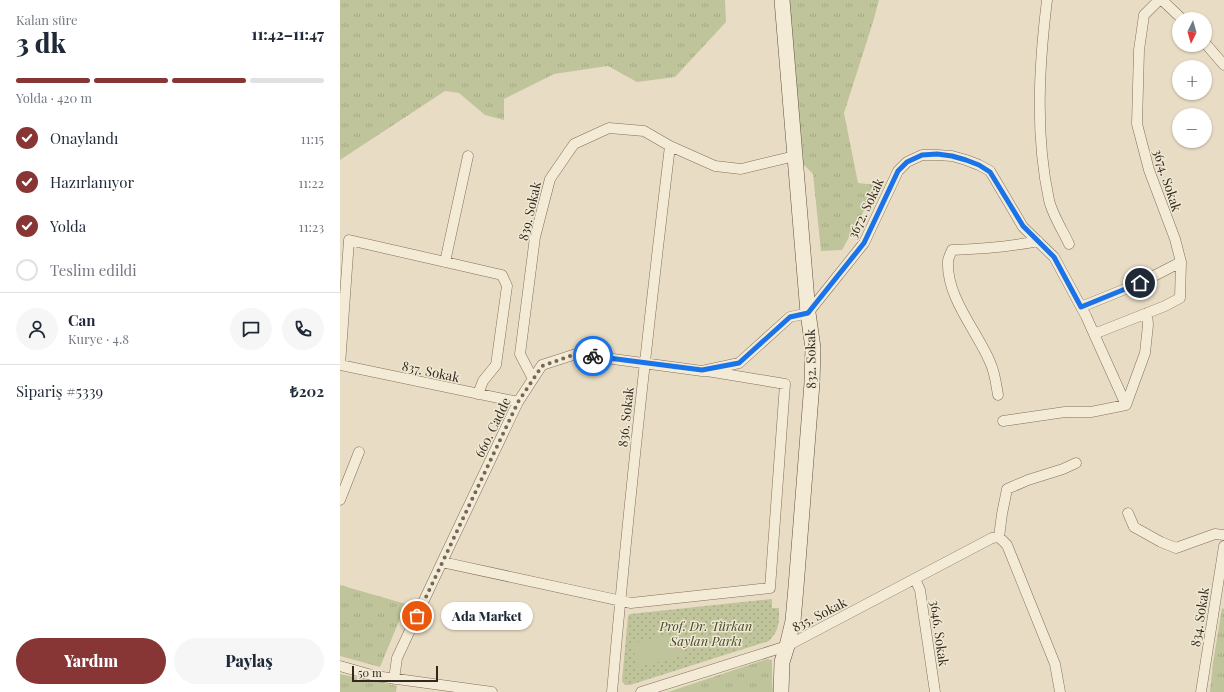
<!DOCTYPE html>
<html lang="tr">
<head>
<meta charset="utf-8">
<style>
  :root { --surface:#fff; --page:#f6f6f7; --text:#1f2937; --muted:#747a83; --line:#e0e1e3; --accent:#873535 }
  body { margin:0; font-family:"Playfair Display",serif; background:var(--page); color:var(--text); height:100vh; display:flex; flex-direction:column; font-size:15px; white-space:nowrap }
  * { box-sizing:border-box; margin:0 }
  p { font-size:13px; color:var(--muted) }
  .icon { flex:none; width:22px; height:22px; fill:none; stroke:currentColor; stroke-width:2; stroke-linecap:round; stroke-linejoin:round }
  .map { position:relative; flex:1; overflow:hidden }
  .drawer { display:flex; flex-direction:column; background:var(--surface); width:340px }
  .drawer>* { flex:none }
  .needle { width:26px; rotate:185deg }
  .controls { position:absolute; left:832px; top:12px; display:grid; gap:8px }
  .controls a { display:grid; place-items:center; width:40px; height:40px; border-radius:50%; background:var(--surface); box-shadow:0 1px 3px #0004; font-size:20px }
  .scale { position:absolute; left:12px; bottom:10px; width:86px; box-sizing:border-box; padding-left:4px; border:2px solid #32281f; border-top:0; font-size:11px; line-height:14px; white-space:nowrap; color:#32281f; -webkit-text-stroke:3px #f0e8d3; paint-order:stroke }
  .pin { position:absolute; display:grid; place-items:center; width:34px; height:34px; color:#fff; margin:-17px; border:2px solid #fff; border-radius:50%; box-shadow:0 1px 4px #0007 }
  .courier { position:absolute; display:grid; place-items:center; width:40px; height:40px; margin:-20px; border:3px solid #1a73e8; border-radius:50%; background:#fff; color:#222; box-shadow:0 1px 5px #0007 }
  .bubble { position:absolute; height:28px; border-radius:14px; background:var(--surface); box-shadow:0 1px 3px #0004; font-size:13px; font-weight:800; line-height:28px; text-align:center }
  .headline em { font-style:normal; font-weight:800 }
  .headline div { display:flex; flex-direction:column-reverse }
  .headline { display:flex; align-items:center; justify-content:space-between; height:68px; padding:0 16px }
  h1 { font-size:26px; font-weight:800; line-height:30px }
  .bar { display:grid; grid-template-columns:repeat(4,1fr); gap:6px 4px; align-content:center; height:48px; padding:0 16px }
  .bar i { height:5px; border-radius:3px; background:var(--line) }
  .bar .selected { background:var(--accent) }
  .bar p { grid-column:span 4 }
  .line { display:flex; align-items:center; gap:10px; padding:0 16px; border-top:1px solid var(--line) }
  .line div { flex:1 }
  .round { display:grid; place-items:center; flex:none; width:42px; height:42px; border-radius:21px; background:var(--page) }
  ol { padding:0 16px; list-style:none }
  li { display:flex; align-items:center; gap:12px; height:44px }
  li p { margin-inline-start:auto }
  li .icon { padding:4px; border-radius:50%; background:var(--accent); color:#fff; stroke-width:4 }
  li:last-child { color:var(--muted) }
  li i { width:22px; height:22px; border:2px solid var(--line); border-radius:50% }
  .cta { display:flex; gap:8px; margin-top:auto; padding:8px 16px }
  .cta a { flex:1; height:46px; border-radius:24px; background:var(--accent); color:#fff; font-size:16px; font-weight:800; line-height:46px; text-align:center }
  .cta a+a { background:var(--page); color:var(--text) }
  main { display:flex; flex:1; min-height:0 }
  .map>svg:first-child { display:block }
  .grass { fill:url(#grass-tufts) }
  .park { fill:url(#park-dots) }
  .pitch { fill:#bfc49a }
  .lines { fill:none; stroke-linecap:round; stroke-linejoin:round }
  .street-casing { stroke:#806f5d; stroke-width:11 }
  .secondary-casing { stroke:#625140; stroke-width:16 }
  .street { stroke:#f4ebd6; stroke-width:10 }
  .secondary { stroke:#f4ebd6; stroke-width:15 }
  .done { stroke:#726759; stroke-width:4; stroke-dasharray:0 7.2 }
  .route { stroke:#1a73e8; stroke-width:5 }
  .labels { text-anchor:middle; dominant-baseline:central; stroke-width:3; stroke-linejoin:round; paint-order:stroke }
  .street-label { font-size:13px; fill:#32281f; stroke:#f0e8d3 }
  .park-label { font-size:13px; font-style:italic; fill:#434b28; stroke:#f0e8d3 }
</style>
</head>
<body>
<main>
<section class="drawer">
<div class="headline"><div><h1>3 dk</h1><p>Kalan süre</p></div><em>11:42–11:47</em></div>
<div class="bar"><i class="selected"></i><i class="selected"></i><i class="selected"></i><i></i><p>Yolda · 420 m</p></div>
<ol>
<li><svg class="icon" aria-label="check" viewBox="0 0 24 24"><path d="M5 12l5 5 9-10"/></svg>Onaylandı<p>11:15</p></li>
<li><svg class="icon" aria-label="check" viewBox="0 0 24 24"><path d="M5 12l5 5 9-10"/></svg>Hazırlanıyor<p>11:22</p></li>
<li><svg class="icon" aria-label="check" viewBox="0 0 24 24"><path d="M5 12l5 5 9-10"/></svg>Yolda<p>11:23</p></li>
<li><i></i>Teslim edildi</li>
</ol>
<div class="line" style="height:72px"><a class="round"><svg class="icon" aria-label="person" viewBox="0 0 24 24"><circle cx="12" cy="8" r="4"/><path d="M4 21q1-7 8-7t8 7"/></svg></a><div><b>Can</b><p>Kurye · 4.8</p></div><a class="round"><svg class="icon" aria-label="chat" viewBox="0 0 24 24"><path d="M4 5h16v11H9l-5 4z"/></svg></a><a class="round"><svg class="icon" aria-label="phone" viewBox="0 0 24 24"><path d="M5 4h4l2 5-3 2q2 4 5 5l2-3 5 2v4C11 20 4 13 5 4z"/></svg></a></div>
<div class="line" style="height:52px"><div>Sipariş #5339</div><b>₺202</b></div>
<div class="cta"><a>Yardım</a><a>Paylaş</a></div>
</section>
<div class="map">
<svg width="884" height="692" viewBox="0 0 884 692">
  <defs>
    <pattern id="grass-tufts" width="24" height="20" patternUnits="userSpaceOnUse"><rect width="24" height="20" fill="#bfc49a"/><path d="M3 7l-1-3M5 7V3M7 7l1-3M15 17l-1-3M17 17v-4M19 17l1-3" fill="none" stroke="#a5a884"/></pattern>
    <pattern id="park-dots" width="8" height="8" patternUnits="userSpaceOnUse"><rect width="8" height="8" fill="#bfc49a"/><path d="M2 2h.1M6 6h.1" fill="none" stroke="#a5a884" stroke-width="1.8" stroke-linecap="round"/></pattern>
  </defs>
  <rect width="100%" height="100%" fill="#e8ddc4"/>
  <path class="grass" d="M 0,0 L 385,0 L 386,22 L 335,77 L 297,82 L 268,66 L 214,74 L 164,99 L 164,120 L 145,115 L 119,93 L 105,91 L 0,160 Z
    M 442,0 L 539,0 L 533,22 L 504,113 L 518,183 L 538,185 L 502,250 L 481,251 L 473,174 L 455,156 Z
    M 0,585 L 66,604 L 40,667 L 0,656 Z
    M 882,608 L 884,609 L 884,692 L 870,692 L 873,663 Z
    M 427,659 L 432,660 L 432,681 L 433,692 L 328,692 Z
    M 0,674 L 57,686 L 56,692 L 0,692 Z"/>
  <path class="park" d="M 432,599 L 432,608 L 439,608 C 439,623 440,629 429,641 L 290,685 L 285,685 L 282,681 L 288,616 L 290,614 Z"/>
  <path class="pitch" d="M 339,633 L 344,656 L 297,667 L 292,643 Z"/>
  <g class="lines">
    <g class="street-casing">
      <path id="street" d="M 707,0 C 699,66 695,135 709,200 C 712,214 723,231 729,244
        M 822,0 L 842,19
        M 865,43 L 884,65
        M 105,262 L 128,156
        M 741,307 L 800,283 L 841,262 L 835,239 L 809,170 L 797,124 L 799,50 L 804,15 L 819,0
        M 193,379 L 180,354 L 195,237 L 210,179 L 234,144 L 269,128 L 304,131 L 330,146 L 375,166 L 401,169 L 455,156
        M 138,394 L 143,381 L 156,365 L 167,286 L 162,275 L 9,240 L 0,365 L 178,402
        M 658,395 C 656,383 655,373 650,362 C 637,331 606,297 608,261 C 608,258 611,253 612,250 C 641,249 669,247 698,241
        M 786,405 L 754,334 L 825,306 L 840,298 L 841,262
        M 663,421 L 725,412 L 751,412 L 786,405 L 805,353 L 808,325 L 807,313
        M 0,500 L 19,452
        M 788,513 L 794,527 L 821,542 L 836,548 L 875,534 L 884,535
        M 659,537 L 667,545 L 715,664 L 720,692
        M 659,537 L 662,514 L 667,489 L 688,480 L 723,469 L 736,463
        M 102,562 L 291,603 L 430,588 L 445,384 L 367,371
        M 575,579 L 580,590 L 595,692
        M 0,666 L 35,676 L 152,692
        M 54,679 L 57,658 L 102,562 L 178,402 L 202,365 L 236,354 L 362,371 L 399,363 L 450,317 L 468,313 L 524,243 L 558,171 L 567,162 L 582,155 L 597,155 L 612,156 L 626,160 L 639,165 L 650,171 L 683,227 L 714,257 L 746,316 L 754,334
        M 272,692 C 288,510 308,328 330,146
        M 301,692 L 447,646 L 652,538 L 659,537
        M 861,692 L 884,546"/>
    </g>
    <g class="secondary-casing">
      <path id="secondary" d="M 441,692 L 442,662 L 447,646 L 453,621 L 456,587 L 472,383 L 473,348 L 468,313 L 442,0"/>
    </g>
    <use href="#street" class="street"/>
    <use href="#secondary" class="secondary"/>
  </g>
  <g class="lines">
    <path class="done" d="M 77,616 L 178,402 L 202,366 L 236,354 L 253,356"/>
    <path class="route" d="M 253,356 L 362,370 L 399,363 L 450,317 L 468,313 L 524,243 L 558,171 L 567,162 L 582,155 L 597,154 L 612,156 L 626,160 L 639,165 L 650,172 L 683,226 L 714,257 L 741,307 L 800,283"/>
  </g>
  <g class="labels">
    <g class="street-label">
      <text transform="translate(828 180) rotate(72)">3674. Sokak</text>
      <text transform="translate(525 208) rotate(-64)">3672. Sokak</text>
      <text transform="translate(189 211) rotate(-77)">839. Sokak</text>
      <text transform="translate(470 359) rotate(-91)">832. Sokak</text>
      <text transform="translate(91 371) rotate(12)">837. Sokak</text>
      <text transform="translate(285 417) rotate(-84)">836. Sokak</text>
      <text transform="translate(152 427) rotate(-64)">660. Cadde</text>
      <text transform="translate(479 614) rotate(-27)">835. Sokak</text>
      <text transform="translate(859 617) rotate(-81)">834. Sokak</text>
      <text transform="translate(600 633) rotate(82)">3646. Sokak</text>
    </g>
    <g class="park-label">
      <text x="366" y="625">Prof. Dr. Türkan<tspan x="366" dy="15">Saylan Parkı</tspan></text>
    </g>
  </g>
</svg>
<div class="controls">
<a><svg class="needle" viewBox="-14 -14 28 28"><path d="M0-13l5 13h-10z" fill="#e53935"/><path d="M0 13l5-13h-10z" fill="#747a83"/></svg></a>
<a>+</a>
<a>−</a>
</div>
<div class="scale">50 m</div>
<div class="pin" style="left:77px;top:616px;background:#ea580c"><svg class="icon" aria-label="bag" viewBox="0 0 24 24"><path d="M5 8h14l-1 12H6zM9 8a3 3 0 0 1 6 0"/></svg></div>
<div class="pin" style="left:800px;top:283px;background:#1f2937"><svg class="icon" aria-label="home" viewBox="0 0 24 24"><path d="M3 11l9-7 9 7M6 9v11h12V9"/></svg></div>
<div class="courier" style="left:253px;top:356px"><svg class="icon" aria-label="bike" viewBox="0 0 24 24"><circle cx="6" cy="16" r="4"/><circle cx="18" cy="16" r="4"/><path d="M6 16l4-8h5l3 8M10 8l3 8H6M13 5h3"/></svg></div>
<div class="bubble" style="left:101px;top:602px;width:92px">Ada Market</div>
</div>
</main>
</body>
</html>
